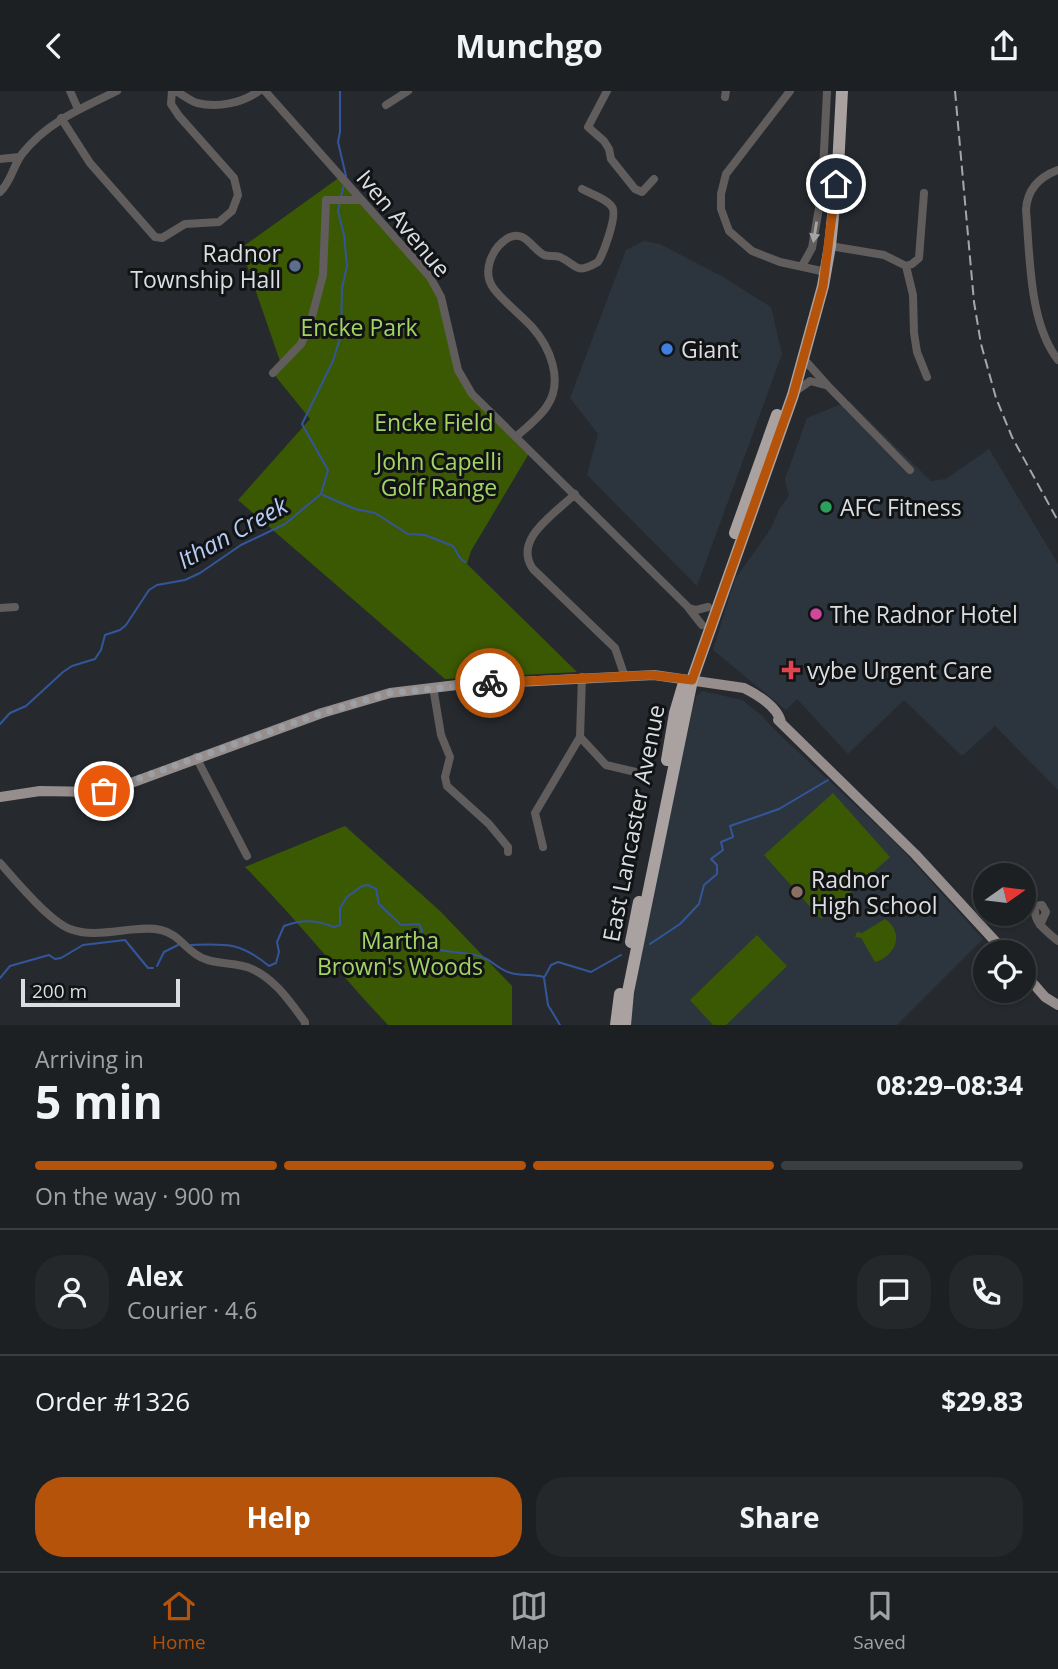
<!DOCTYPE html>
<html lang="en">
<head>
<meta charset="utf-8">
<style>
  :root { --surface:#1c2023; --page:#25282b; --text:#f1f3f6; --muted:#a0a3a6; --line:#3a3e41; --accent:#b45309 }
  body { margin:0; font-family:"Open Sans",sans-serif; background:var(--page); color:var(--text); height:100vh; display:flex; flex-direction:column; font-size:26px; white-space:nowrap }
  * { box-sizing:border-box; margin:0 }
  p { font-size:23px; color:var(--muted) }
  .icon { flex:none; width:38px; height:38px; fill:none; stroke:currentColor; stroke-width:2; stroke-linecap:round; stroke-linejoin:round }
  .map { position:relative; height:934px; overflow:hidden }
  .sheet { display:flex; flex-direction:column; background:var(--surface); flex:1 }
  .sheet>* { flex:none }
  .needle { width:46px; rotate:76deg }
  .tools { position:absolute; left:973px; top:772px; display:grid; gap:14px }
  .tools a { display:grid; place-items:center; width:63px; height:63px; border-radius:50%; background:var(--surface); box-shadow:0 2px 5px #0004,0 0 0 2px var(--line); font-size:35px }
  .scale { position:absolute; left:21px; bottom:18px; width:159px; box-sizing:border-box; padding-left:7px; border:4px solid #dbdee1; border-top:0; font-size:19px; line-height:24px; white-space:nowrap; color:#dbdee1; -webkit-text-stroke:5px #111315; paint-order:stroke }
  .pin { position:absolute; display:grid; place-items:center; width:60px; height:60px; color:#fff; margin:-30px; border:4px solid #fff; border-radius:50%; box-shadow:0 2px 7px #0007 }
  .courier { position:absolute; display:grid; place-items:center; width:70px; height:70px; margin:-35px; border:5px solid #b45309; border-radius:50%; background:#fff; color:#222; box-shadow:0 2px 9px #0007 }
  .head em { font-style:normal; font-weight:700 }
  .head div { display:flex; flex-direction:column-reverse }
  .head { display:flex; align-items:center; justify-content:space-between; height:119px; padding:0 35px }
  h1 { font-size:46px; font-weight:700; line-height:52px }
  .bar { display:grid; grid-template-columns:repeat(4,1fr); gap:10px 7px; align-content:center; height:84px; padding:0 35px }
  .bar i { height:9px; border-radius:5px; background:var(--line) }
  .bar .current { background:var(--accent) }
  .bar p { grid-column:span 4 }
  .line { display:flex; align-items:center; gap:18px; padding:0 35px; border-top:2px solid var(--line) }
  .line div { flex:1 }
  .round { display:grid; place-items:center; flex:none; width:74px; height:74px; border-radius:28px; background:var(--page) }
  .button { display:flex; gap:14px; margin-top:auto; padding:14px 35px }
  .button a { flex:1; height:80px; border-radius:28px; background:var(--accent); color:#fff; font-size:28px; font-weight:700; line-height:80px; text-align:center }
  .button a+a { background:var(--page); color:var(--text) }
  header { display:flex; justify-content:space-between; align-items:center; height:91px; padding:0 35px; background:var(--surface); font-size:32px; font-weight:700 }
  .tabs { display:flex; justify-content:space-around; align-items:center; height:98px; border-top:2px solid var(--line); background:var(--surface); font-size:19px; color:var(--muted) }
  .tabs a { display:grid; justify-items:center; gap:4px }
  .tabs .current { color:var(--accent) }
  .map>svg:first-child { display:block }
  .built { fill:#2c353e }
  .green { fill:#3b5903 }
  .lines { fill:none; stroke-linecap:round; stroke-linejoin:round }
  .stream { stroke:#33569b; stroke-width:2 }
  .minor { stroke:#605d5c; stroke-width:8 }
  .major { stroke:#958e8d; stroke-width:10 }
  .highway { stroke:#aaa2a0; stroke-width:12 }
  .rail { stroke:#a4a7ab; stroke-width:2; stroke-dasharray:10 5; stroke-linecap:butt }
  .oneway { fill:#a4a4a5 }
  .done { stroke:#9c9fa3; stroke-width:7; stroke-dasharray:0 12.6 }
  .route { stroke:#b45309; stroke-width:9 }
  .service-dot { fill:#5c6f8a; stroke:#111315; stroke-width:2.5 }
  .shop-dot { fill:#3f7fe0; stroke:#111315; stroke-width:2.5 }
  .leisure-dot { fill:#2e9e5b; stroke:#111315; stroke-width:2.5 }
  .hotel-dot { fill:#d1479c; stroke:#111315; stroke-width:2.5 }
  .health-dot { fill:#e0444e; stroke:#111315; stroke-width:2.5 }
  .education-dot { fill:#8d6e63; stroke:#111315; stroke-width:2.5 }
  .labels { text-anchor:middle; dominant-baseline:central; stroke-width:6; stroke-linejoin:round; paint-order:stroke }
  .street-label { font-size:23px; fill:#dbdee1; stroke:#111315 }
  .poi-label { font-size:23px; fill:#dbdee1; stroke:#111315; text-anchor:start }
  .park-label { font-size:23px; fill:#a4d466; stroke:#111315 }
  .water-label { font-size:24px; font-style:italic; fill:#b6cbf3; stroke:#111315 }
</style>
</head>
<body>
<header><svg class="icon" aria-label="back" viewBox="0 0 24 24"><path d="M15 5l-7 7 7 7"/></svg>Munchgo<svg class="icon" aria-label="share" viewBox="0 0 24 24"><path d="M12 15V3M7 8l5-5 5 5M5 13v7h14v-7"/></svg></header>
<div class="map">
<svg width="1058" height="934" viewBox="0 0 1058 934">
  <rect width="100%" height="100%" fill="#262a2f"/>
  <path class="built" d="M 644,150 L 660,153 L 723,186 L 771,216 L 782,263 L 697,495 L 587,384 L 598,343 L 570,307 L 626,159 Z
    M 849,310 L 931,390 L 946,388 L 989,358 L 1058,473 L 1058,699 L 995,635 L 962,665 L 904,609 L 848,663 L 797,608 L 786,619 L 713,559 L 735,488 L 770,439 L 780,417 L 789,405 L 785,388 L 807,327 Z
    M 702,600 L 742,609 L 761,624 L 779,643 L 898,754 L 983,848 L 897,934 L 630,934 L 639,871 L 693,616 L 697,604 Z"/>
  <path class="green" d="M 340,86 L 430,186 L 441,206 L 458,279 L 472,303 L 531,359 L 471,460 L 467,473 L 577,581 L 445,588 L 238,409 L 310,328 L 273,282 L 281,273 L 241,157 Z
    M 833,702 L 890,766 L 821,828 L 764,764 Z
    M 345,735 L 440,820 L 512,895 L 512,934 L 388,934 C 339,882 295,826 245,776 Z
    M 885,828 C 905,842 896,865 875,871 L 861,847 L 855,846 L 857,841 L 862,842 Z
    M 757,844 L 787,875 L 726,934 L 713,934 L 690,909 Z"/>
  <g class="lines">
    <path class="stream" d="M 340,0 L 340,41 L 338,51 L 346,85
      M 341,105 L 344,94
      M 323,404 L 355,418 L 375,422 L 408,443 L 425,444 L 453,455 L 460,467 L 465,471
      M 0,633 L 10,622 L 26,615 L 63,581 L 72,575 L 95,568 L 101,559 L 105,544 L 120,539 L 126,534 L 149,499 L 157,494 L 185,489 L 200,482 L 241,454 L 285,433 L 321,403 L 328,379 L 302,333 L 333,270 L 341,244 L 342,197 L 347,175 L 344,144 L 338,120 L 340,111
      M 650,853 L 680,833 L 699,813 L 704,794 L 717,783 L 717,774 L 711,768 L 723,759 L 721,751 L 733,746 L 730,735 L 779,718 L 828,689
      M 191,854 C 226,853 240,851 269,875 L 276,872 L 279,861 L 277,851 L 284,835 C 302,828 316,829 334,836 L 340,834 L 340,817 L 347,806 L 362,795 L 368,794 L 376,798 L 379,813 L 401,834 L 419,833 L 422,839 L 421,846 C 433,866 463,858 482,866 C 493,870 499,879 511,882 C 522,885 533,883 544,886
      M 157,875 L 164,861 L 178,854
      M 545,885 L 551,874 L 558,871 L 591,881 L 621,864
      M 0,887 L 10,875 L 49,864 L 55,868 L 61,867 L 83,854 L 125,849 L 148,877 L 153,877
      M 544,887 L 548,914 L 560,934"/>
    <path class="minor" d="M 70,0 L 78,18
      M 176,0 C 183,4 190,10 197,12 C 218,17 242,12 259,0
      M 265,0 L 430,186 L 441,206 L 458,279 L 472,303 L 687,515 L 702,534
      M 607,0 L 588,36 L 604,50 L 609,58 L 611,68 L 635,98 L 642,101 L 654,88
      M 790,0 L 726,83 L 721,103 L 721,118 L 729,140 L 752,160 L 780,171 L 826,181
      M 725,6 L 726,0
      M 386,14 L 408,0
      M 61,27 L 90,72 L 155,146 L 162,147 L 185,133 L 219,131 L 232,120 L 238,104 L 234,87 L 179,25 L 171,13 L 172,0
      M 0,68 L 19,66
      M 1058,79 C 1039,86 1027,99 1026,119 C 1030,166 1029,232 1058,269
      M 0,101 C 11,91 13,75 22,63 C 47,31 82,17 117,0
      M 830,155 L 884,164 L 906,175 L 913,204 L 914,242 L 917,261 L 927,286
      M 802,175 L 812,157 L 822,100 L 827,0
      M 906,175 L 912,173 L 919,167 L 924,102
      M 802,266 L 828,295 L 910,379
      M 273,282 L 301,253 L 310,233 L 323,184 L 326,109 L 361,109
      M 796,300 L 810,290 L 825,294
      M 517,345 C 527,336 540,326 547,315 C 564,290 550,256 532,236 C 520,223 505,212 494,198 C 481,181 492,157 508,147 C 525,138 532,158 544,164 C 549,166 555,164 560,166 C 579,175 575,184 598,171 C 603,163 618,124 612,116 C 607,108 591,103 582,98
      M 575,403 C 556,422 512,448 533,478 L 615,557 L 625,586
      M 0,517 L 15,516
      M 689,517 L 696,519 L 708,516
      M 582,586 L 580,646 L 606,674 L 640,682
      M 433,596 L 441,644 L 450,666 L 445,686 L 447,695 L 489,733 L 508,756 L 508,761
      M 196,666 L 247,765
      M 543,756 L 535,722 L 580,646
      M 0,772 C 15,789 49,830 70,838 C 98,849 134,833 161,839 C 180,843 187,862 205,868 C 219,874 238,871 252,878 C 275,888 290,911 305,931 L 305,934
      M 1040,834 L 1046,821 L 1042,814 L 1036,815 C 1031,830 1047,841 1058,850"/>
    <path class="major" d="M 778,629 L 915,763 L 1005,861
      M 0,706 L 40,700 L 98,701 L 120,696 L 322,622 L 390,602 L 457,594 L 654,584 L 744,597 C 758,604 777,615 781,631
      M 1024,882 L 1045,906 L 1058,914"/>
    <path class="highway" d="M 735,442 L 777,324
      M 667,669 L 675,622 L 683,595
      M 631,851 L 639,811
      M 616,934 L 620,903
      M 625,934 L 628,901 L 692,589 L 793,304 L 823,195 L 830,155 L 838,76 L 842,0"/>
    <path class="rail" d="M 955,0 L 974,211 L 981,253 L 996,307 L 1012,346 L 1058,430"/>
  </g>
  <defs><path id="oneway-solid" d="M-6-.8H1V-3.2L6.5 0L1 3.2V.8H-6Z" transform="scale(1.75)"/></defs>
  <use class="oneway" href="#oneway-solid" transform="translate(815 141) rotate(99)"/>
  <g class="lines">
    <path class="done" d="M 104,700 L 322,622 L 390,602 L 490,592"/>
    <path class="route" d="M 490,592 L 652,584 L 692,589 L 793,304 L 823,195 L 836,93"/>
  </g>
  <circle class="service-dot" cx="295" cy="175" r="7"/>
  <circle class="shop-dot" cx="667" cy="258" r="7"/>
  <circle class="leisure-dot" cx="826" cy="416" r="7"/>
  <circle class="hotel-dot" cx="816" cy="523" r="7"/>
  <path class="health-dot" d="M787.5 568.5h7v7h7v7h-7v7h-7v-7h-7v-7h7z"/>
  <circle class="education-dot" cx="797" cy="801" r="7"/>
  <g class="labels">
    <g class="street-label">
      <text transform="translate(404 132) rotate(50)">Iven Avenue</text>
      <text transform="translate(633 732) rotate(-79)">East Lancaster Avenue</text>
    </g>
    <g class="poi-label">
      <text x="281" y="162" text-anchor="end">Radnor<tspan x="281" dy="26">Township Hall</tspan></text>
      <text x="681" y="258">Giant</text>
      <text x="840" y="416">AFC Fitness</text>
      <text x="830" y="523">The Radnor Hotel</text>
      <text x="807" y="579">vybe Urgent Care</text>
      <text x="811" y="788">Radnor<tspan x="811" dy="26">High School</tspan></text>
    </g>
    <g class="park-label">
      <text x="359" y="236">Encke Park</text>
      <text x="434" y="331">Encke Field</text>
      <text x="439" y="370">John Capelli<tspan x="439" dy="26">Golf Range</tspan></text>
      <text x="400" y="849">Martha<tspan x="400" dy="26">Brown's Woods</tspan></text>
    </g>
    <g class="water-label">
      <text transform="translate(232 441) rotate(-29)">Ithan Creek</text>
    </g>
  </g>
</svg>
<div class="tools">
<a><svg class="needle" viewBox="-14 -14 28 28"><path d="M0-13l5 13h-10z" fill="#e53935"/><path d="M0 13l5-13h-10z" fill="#a0a3a6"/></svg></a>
<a><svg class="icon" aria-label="locate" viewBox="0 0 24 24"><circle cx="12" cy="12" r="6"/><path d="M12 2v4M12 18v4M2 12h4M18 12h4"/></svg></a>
</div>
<div class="scale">200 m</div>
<div class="pin" style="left:104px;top:700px;background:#ea580c"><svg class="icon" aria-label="bag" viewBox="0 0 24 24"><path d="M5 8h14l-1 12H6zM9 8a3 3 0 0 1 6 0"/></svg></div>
<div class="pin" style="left:836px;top:93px;background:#1f2937"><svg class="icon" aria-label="home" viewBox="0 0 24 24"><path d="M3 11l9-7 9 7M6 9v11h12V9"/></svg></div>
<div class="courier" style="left:490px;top:592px"><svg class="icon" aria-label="bike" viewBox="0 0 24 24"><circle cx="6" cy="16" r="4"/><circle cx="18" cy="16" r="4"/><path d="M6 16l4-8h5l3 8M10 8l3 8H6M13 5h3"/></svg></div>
</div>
<section class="sheet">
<div class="head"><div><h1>5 min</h1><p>Arriving in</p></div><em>08:29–08:34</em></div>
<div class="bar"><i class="current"></i><i class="current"></i><i class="current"></i><i></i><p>On the way · 900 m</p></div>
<div class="line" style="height:126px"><a class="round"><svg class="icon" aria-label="person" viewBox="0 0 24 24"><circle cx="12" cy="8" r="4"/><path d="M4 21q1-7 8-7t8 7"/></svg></a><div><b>Alex</b><p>Courier · 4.6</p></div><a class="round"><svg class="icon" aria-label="chat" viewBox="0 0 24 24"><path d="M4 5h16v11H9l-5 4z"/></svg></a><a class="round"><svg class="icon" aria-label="phone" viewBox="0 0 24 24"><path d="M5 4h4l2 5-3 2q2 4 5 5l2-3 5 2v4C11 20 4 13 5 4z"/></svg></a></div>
<div class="line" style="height:91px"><div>Order #1326</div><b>$29.83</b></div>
<div class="button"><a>Help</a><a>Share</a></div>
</section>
<nav class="tabs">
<a class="current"><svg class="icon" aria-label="home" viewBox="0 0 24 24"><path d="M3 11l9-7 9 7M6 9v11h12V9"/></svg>Home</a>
<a><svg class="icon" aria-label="map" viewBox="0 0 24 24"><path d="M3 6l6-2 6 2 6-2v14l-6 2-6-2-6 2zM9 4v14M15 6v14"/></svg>Map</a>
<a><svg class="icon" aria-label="saved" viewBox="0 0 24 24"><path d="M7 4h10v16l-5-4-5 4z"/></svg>Saved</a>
</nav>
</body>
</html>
